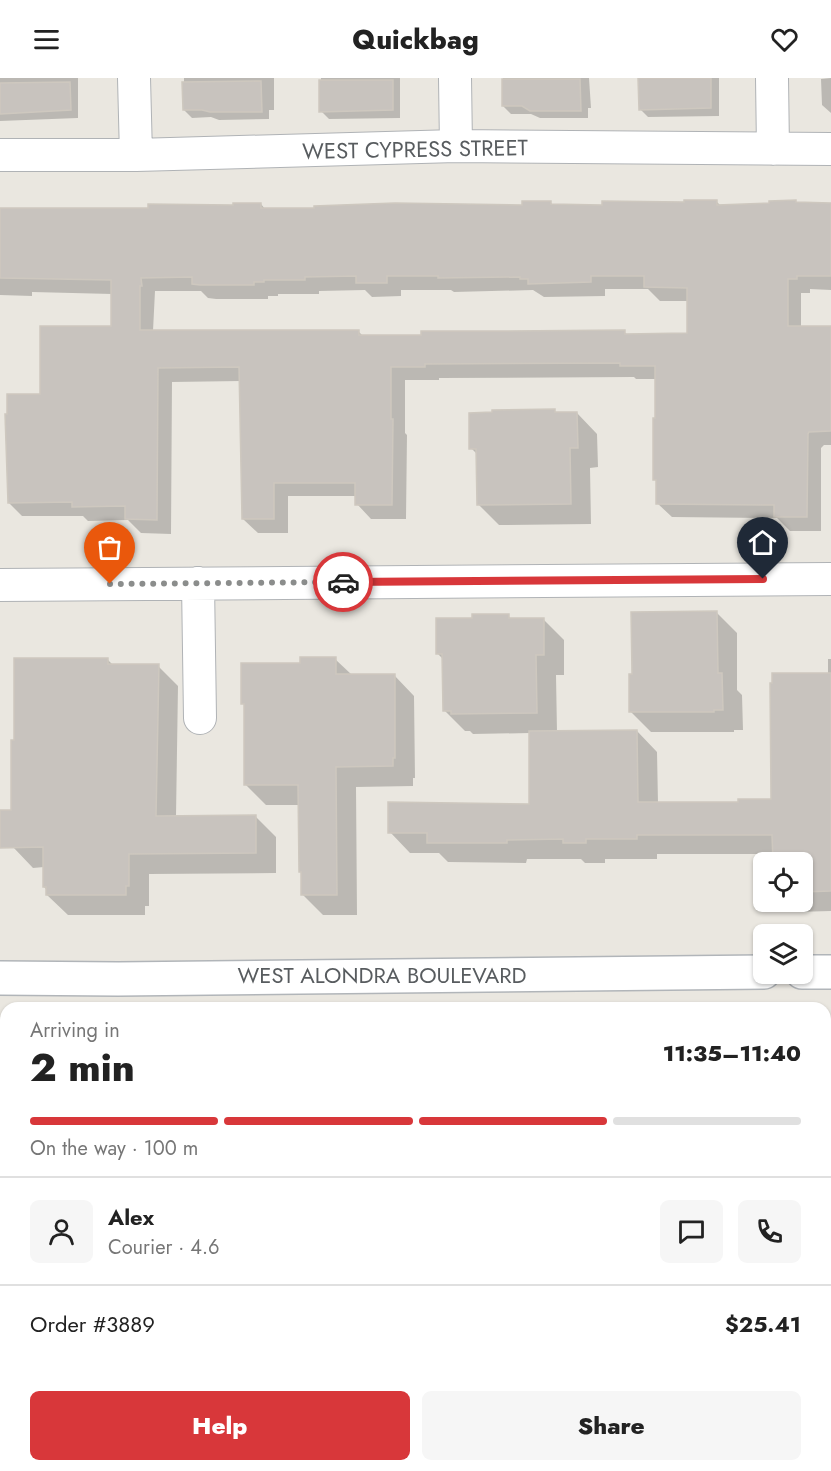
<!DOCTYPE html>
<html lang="en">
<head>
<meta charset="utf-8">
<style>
  :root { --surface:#fff; --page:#f6f6f6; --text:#222; --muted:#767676; --line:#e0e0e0; --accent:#d8373a }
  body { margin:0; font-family:Jost,sans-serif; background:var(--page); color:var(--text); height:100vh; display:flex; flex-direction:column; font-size:22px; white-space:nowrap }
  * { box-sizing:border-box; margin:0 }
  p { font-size:20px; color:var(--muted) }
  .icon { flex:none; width:33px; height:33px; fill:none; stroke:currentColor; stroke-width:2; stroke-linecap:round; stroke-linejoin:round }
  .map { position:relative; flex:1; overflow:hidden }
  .side { position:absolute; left:0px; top:924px; width:831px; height:470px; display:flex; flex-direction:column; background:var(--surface); border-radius:18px 18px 0 0; box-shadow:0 2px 4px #0004 }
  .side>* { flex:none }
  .fabs { position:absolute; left:753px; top:774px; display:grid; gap:12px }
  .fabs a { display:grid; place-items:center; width:60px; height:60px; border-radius:9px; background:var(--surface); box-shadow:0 2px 4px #0004; font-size:30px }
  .pin { position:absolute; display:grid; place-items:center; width:51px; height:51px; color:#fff; margin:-62px -26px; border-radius:50% 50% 50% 0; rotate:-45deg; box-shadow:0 0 6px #0007 }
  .pin .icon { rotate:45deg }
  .courier { position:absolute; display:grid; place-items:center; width:60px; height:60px; margin:-30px; border:4px solid #d8373a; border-radius:50%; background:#fff; color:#222; box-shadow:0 2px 8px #0007 }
  .head em { font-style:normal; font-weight:800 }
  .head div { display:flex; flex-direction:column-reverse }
  .head { display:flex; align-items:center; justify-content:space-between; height:102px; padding:0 30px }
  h1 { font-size:39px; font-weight:800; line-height:45px }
  .bar { display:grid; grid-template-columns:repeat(4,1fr); gap:9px 6px; align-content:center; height:72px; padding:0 30px }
  .bar i { height:8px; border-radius:4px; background:var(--line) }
  .bar .current { background:var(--accent) }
  .bar p { grid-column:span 4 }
  .line { display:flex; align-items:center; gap:15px; padding:0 30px; border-top:2px solid var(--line) }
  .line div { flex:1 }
  .round { display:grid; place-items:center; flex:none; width:63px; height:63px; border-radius:9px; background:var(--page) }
  .button { display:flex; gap:12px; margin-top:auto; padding:12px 30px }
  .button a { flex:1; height:69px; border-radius:9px; background:var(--accent); color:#fff; font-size:24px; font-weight:800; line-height:69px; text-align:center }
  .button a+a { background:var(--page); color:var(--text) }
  header { display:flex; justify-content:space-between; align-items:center; height:78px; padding:0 30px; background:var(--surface); font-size:27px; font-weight:800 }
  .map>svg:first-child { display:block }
  .shadow { fill:#0003; fill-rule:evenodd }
  .building { fill:#c8c3be; stroke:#cec8bf; stroke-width:1.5; fill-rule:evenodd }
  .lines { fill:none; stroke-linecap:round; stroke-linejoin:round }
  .street-casing { stroke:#b0b3b6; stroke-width:34 }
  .secondary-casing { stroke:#b1b5b9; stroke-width:36 }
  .street { stroke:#fff; stroke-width:32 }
  .secondary { stroke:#fff; stroke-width:33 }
  .done { stroke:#8b8d8c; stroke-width:6; stroke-dasharray:0 10.8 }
  .route { stroke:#d8373a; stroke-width:8 }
  .labels { text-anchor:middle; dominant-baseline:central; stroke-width:4.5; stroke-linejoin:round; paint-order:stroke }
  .street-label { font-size:22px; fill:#585c5f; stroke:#fff }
</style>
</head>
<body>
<header><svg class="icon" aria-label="menu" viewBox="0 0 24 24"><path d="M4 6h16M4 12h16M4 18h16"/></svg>Quickbag<svg class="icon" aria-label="heart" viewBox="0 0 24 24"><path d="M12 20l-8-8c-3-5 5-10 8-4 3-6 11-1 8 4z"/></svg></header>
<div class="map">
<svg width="831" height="1393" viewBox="0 0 831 1393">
  <rect width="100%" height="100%" fill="#eae7e0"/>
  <path class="shadow" d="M 0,0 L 78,0 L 78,40 L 0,43 Z
    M 184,0 L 274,0 L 274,32 L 269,32 L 269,41 L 219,42 L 211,39 L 192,40 L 184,32 Z
    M 321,0 L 400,0 L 400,40 L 329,41 L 321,33 Z
    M 503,0 L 589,0 L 591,30 L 588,30 L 588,40 L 540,40 L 531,36 L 511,36 L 503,28 Z
    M 643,0 L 719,0 L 719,38 L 648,39 L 640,31 Z
    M 831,0 L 831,35 L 822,27 L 821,1 Z
    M 716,123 L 721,128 L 831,125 L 831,212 L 810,211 L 810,215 L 801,215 L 801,249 L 831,249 L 831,367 L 824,367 L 821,370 L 821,453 L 790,453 L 777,440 L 672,439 L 657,425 L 657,404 L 655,401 L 657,301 L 636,301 L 634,299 L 439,300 L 439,302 L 405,302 L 405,355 L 407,357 L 406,441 L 371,441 L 357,426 L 357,418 L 288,418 L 288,455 L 258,455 L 243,441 L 241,303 L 172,304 L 171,456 L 141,455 L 128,442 L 88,443 L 83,438 L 22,438 L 8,424 L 7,318 L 42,318 L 113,250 L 112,216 L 32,214 L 32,218 L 0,217 L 0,132 L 149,132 L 261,126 L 265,131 L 523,128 L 550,124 L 553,127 L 603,128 L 686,126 ZM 605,211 L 648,211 L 660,223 L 688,223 L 688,257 L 628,257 L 624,254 L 363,258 L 359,254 L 153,253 L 155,213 L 201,213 L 208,220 L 216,221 L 268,221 L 268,218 L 278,218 L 278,216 L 319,216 L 319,213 L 365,212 L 372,219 L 401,218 L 401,212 L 451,212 L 454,214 L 533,212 L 544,219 L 605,218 Z
    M 554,333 L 557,335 L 577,335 L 597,356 L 598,389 L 590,390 L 591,446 L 499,447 L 479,427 L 478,377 L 471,370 Z
    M 716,534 L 737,555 L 737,612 L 742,617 L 743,652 L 734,652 L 734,654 L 651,654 L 631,634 L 633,597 Z
    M 508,538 L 512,542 L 544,542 L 564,562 L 564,597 L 556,597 L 557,654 L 637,653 L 657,674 L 658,725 L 740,725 L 772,723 L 828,596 L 828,581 L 831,581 L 831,833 L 795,834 L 785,824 L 802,824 L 802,784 L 774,784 L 774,776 L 657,776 L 657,781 L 605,781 L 605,785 L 585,785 L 581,781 L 527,781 L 526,785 L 448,784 L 439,775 L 410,775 L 390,754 L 530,727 L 530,655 L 473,656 L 470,653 L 465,653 L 444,632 L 444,582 L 438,576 L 473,542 Z
    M 335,581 L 352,597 L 394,597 L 414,618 L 415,700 L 413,700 L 413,708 L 356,709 L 357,837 L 323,837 L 303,817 L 300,727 L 266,727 L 246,707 L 246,628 L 243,625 L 301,587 Z
    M 108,582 L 113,587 L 158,588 L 178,608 L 176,739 L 256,739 L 276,759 L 276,795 L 149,796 L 149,828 L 145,828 L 145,837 L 68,837 L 47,817 L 47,812 L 44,809 L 44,789 L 33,790 L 13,769 Z
    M 0,1019 L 6,1019 L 6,1087 L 0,1087 Z
    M 6,1152 L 6,1201 L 0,1202 L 0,1153 Z
    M 825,1299 L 831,1299 L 831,1393 L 720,1393 L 720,1388 L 825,1388 Z
    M 0,1364 L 6,1369 L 6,1388 L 26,1388 L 28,1393 L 0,1393 Z
    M 119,1388 L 180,1388 L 180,1393 L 119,1393 Z
    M 397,1388 L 426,1388 L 426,1393 L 398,1393 Z
    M 463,1388 L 493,1388 L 494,1393 L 463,1393 Z
    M 549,1388 L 669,1388 L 670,1393 L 549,1393 Z"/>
  <path class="building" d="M 638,0 L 711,0 L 711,30 L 639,32 Z
    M 502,1 L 580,1 L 581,33 L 530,33 L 522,28 L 502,28 Z
    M 319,2 L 393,2 L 393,32 L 319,34 Z
    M 261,3 L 262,34 L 210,34 L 202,32 L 183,32 L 182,4 Z
    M 70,4 L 71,32 L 0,36 L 0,5 Z
    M 684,122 L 717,122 L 717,127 L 769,125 L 769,123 L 796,122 L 796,124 L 831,125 L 831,198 L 797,198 L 797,201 L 788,201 L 788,248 L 831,248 L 831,353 L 809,354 L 808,356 L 807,439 L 774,439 L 774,427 L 656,426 L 656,402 L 653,402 L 653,340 L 655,340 L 655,288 L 620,288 L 620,285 L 425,286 L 425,289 L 391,289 L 391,341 L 393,341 L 392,427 L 355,427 L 355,405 L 274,405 L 274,441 L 242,441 L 239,289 L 158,290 L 157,442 L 125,441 L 125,428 L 72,429 L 72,424 L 8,425 L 5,336 L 7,336 L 7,316 L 40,316 L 40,248 L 111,248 L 111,202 L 0,200 L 0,130 L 148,130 L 148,126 L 233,127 L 233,125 L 261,125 L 261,130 L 314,130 L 314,128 L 395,125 L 522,127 L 522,123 L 551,123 L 551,126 L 602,127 L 602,123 L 684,124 ZM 356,198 L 356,205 L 387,205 L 387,198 L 438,198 L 438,200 L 520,199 L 520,201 L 528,201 L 528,206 L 591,204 L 591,198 L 644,198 L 644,209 L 687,210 L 687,255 L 625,256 L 625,252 L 508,253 L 421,253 L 421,257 L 359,257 L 359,252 L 140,252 L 140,208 L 142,208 L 141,200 L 192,199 L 192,206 L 200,207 L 254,207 L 254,204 L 264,204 L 264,202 L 305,202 L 305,199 Z
    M 555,331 L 555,334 L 577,334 L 578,370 L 570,370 L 571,426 L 477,427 L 476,371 L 469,371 L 469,335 L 492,334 L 492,332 Z
    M 717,533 L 718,595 L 722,595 L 723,632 L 714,632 L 714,634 L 629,634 L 629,596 L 632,596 L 631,534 Z
    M 472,536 L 509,536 L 509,540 L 544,540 L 544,577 L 536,577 L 537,635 L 451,636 L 451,633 L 443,633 L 442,576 L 436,576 L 436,540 L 472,540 Z
    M 300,579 L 336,579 L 336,596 L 395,596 L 395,680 L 393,680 L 393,688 L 336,689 L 337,817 L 301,817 L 301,794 L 299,794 L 298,707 L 244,707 L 244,626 L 241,626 L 241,585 L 300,585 Z
    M 14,580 L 108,580 L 108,586 L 159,586 L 156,738 L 256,737 L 256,775 L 129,776 L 129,808 L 126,808 L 126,817 L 46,817 L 46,809 L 43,809 L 43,769 L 0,770 L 0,732 L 11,732 L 11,662 L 14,662 Z
    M 772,595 L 831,595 L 831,813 L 802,814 L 802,784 L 773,784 L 772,757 L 637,757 L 637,761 L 586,761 L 586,765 L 563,765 L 563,761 L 507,762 L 507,765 L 427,765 L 427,755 L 388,755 L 388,724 L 529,726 L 529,653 L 637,652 L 638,724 L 738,724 L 738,721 L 771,721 L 770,605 L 772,605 Z"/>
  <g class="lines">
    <g class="street-casing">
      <path id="street" d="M 134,0 L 136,77
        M 455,0 L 456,68
        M 772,0 L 773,71
        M 0,77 L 136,77 L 456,68 L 831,71
        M 198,505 L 200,640
        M 0,507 L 831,501"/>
    </g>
    <g class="secondary-casing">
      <path id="secondary" d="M 802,894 L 831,894
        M 0,900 L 118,901 L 764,894"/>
    </g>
    <use href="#street" class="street"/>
    <use href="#secondary" class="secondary"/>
  </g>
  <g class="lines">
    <path class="done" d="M 110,506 L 343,504"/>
    <path class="route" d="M 343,504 L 763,501"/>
  </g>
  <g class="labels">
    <g class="street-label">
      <text transform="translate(415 71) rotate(-1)">WEST CYPRESS STREET</text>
      <text x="382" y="897">WEST ALONDRA BOULEVARD</text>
    </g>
  </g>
</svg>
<div class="fabs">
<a><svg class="icon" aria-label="locate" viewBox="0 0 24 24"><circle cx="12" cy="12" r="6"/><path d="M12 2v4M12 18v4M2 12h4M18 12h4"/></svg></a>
<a><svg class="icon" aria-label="layers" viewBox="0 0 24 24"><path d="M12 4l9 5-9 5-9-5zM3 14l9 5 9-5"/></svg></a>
</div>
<div class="pin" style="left:110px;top:506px;background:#ea580c"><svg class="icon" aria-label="bag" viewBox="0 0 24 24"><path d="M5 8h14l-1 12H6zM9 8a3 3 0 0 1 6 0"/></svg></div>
<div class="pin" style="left:763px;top:501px;background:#1f2937"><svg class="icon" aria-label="home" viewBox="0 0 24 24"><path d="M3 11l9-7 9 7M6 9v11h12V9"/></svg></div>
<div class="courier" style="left:343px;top:504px"><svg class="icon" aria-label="car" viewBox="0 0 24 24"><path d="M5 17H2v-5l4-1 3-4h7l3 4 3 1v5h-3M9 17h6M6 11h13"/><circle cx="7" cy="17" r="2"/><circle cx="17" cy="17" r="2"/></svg></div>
<section class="side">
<div class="head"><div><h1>2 min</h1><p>Arriving in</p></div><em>11:35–11:40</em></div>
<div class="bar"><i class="current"></i><i class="current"></i><i class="current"></i><i></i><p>On the way · 100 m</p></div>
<div class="line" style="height:108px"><a class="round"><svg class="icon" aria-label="person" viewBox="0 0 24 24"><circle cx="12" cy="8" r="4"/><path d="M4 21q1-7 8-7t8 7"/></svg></a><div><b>Alex</b><p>Courier · 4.6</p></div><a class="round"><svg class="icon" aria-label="chat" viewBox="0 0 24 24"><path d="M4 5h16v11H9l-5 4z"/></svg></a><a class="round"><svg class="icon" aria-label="phone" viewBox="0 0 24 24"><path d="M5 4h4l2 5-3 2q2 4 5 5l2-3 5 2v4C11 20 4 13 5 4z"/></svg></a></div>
<div class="line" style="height:78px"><div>Order #3889</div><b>$25.41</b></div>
<div class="button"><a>Help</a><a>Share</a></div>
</section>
</div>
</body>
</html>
